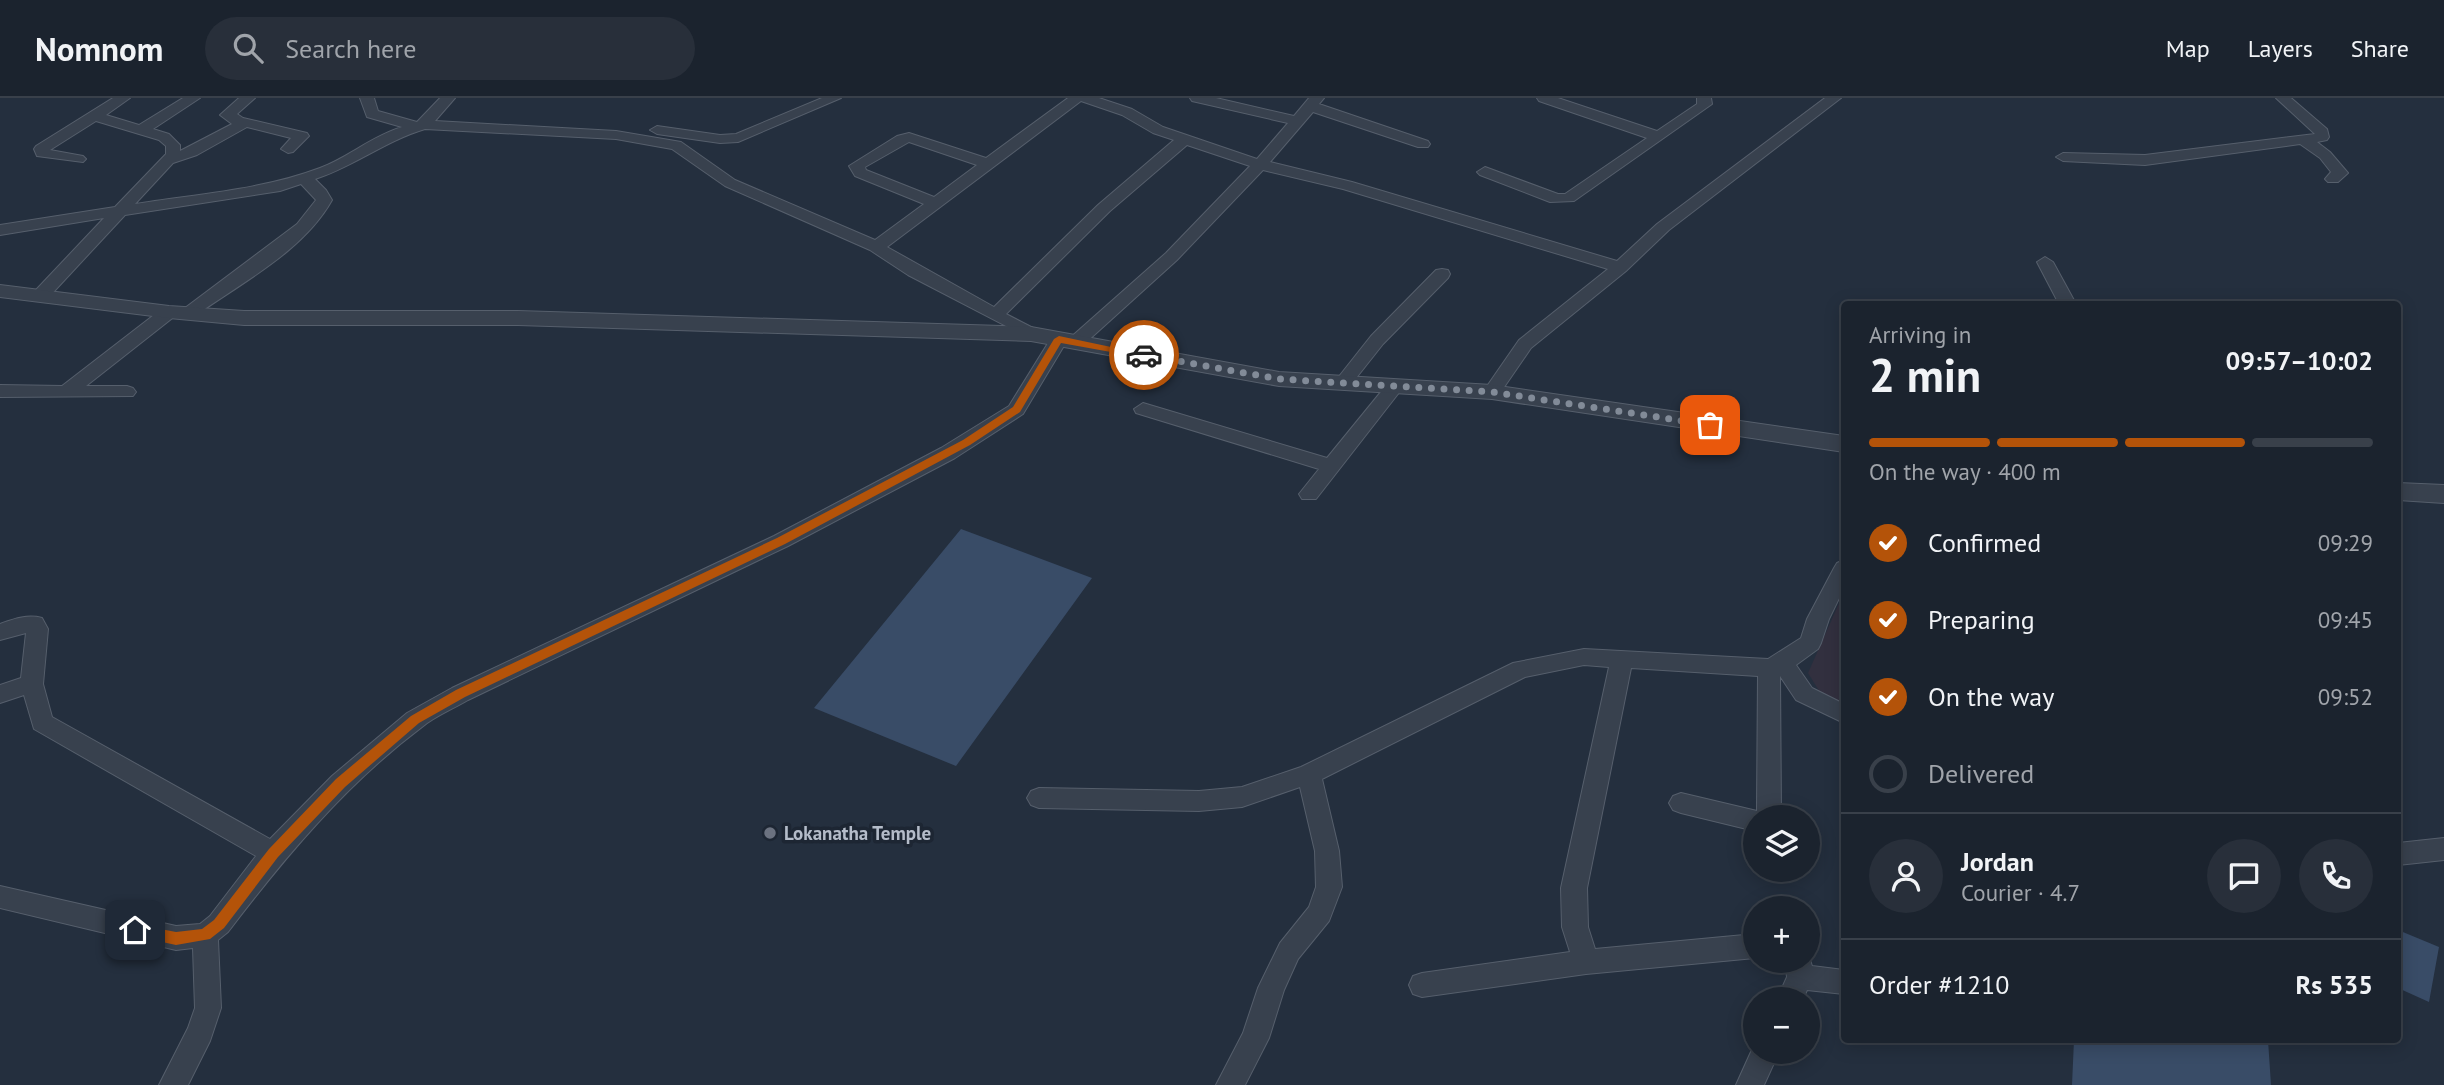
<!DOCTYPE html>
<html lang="en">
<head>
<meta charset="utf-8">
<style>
  :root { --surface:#1b232e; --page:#282f3a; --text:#f1f3f6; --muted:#a0a4aa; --line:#39404a; --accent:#b45309 }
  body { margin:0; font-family:"PT Sans",sans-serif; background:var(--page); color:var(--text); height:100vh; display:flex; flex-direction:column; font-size:26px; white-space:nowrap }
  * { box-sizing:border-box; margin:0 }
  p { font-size:23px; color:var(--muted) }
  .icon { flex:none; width:38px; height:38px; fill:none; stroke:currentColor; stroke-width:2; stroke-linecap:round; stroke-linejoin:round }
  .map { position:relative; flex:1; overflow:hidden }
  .sheet { position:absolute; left:1841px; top:203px; width:560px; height:742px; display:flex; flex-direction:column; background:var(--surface); border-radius:7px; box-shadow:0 4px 18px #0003,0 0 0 2px var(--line) }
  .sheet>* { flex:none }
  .controls { position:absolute; left:1743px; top:707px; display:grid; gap:14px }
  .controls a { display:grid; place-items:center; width:77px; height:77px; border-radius:50%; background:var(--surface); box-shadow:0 4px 18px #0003,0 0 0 2px var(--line); font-size:35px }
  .pin { position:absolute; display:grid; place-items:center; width:60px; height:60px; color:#fff; margin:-30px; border-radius:14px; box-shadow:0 4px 10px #0006 }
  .courier { position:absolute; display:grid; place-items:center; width:70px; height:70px; margin:-35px; border:5px solid #b45309; border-radius:50%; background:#fff; color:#222; box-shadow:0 2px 9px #0007 }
  .overview em { font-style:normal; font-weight:800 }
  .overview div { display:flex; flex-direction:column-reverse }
  .overview { display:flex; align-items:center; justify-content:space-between; height:119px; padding:0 28px }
  h1 { font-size:46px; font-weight:800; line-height:52px }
  .bar { display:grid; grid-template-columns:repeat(4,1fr); gap:10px 7px; align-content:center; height:84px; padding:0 28px }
  .bar i { height:9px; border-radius:5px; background:var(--line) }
  .bar .active { background:var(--accent) }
  .bar p { grid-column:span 4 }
  .line { display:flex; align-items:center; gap:18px; padding:0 28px; border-top:2px solid var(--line) }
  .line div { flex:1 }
  .round { display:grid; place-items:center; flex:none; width:74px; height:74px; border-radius:37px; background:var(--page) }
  ol { padding:0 28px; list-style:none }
  li { display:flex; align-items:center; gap:21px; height:77px }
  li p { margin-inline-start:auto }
  li .icon { padding:7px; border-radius:50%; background:var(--accent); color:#fff; stroke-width:4 }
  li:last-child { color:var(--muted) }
  li i { width:38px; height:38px; border:4px solid var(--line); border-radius:50% }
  header { display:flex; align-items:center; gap:42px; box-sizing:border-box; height:98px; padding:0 35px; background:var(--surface); border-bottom:2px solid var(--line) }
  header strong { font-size:33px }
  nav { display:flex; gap:38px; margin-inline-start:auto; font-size:24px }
  .search { width:490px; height:63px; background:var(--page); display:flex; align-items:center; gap:18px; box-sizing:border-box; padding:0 24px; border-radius:38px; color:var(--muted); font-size:26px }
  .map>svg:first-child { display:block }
  .medical { fill:#32303f }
  .water { fill:#394c67 }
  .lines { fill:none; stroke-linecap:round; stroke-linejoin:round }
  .minor-casing { stroke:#565f6c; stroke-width:2 }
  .tertiary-casing { stroke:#565f6c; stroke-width:2 }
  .minor { fill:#38414e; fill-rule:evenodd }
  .tertiary { fill:#38414e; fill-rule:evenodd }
  .route { fill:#b45309 }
  .done { stroke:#828b98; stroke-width:7; stroke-dasharray:0 12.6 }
  .worship-dot { fill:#6b7280; stroke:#1d2633; stroke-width:2.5 }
  .labels { text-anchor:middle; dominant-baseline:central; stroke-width:7; stroke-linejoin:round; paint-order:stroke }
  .poi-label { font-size:19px; font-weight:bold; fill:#b4bcc9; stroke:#1d2633; text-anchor:start }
</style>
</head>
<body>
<header>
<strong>Nomnom</strong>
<div class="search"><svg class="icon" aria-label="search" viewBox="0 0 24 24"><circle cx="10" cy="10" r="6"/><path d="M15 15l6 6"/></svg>Search here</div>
<nav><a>Map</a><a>Layers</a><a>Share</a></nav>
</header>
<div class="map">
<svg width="2444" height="987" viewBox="0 0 2444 987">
  <rect width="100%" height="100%" fill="#242f3e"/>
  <path class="medical" d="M 1844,494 L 1844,609 L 1826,604 L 1808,575 Z"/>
  <path class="water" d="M 961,431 L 1092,480 L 956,668 L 814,610 Z
    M 2398,832 L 2439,849 L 2429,904 L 2398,890 Z
    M 2074,942 L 2268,942 L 2271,987 L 2072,987 Z"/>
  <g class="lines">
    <g class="minor-casing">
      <path id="minor" d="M 113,0 L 130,0 L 106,17 L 139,27 L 183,0 L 200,0 L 153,31 L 169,36 L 180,47 L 180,53 L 232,26 L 220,17 L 239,0 L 255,0 L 237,16 L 243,20 L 307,35 L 309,38 L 293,54 L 288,55 L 281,51 L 291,40 L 247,29 L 197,57 L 173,65 L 135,106 C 197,96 262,92 320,70 C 349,59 372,38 402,29 L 367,19 L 360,0 L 374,0 L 378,13 L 417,24 L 440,0 L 455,0 L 435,23 L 616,33 L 681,44 L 735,82 L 875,142 L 924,106 L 855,78 L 849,68 L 897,38 L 909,35 L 986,60 L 1068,0 L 1099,0 L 1132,11 L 1163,29 L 1257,61 L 1288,25 L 1192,3 L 1190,0 L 1216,0 L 1294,18 L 1309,0 L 1324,0 L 1319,6 L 1428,43 L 1430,46 L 1428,49 L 1418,49 L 1313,14 L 1270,64 L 1352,84 L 1617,163 L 1657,126 L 1825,0 L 1841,0 L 1669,132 L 1626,173 L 1531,250 L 1498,298 L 1492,300 L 1483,294 L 1519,242 L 1608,171 L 1343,91 L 1263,72 L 1177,162 L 1082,248 L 1070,248 L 1067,244 L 1070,240 L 1166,155 L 1250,68 L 1187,47 L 1110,113 L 1006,216 L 1037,232 L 1040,236 L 1031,241 L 908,177 L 870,152 L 725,88 L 672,51 L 616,41 L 425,31 C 385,43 353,69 315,81 L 326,92 L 332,102 C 303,154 239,186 192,220 L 186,221 L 177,216 L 297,126 L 316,102 L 301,86 L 280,93 L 125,117 L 46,202 L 34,202 L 32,198 L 34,194 L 104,120 L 0,137 L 0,127 L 115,109 L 166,56 L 166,48 L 159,42 L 96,23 L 50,52 L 83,58 L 86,61 L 83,64 L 37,58 L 34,51 L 36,48 ZM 1081,3 L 1122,17 L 1153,35 L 1174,42 L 1098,107 L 994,209 L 887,149 ZM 909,44 L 977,67 L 934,99 L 866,72 L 865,69 Z
        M 822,0 L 841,0 L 738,44 L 720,45 L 657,36 L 650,32 L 657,28 L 720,37 L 736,36 Z
        M 1537,0 L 1558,0 L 1657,33 L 1697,6 L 1697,0 L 1711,0 L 1712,6 L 1574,103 L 1550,104 L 1480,77 L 1477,74 L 1485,69 L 1558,96 L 1565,96 L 1647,40 L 1539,3 Z
        M 2276,0 L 2291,0 L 2327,31 L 2329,39 L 2327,42 L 2317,44 L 2330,54 L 2348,75 L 2338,84 L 2328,84 L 2325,81 L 2331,74 L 2320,60 L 2300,46 L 2145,67 L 2063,63 L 2056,59 L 2063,55 L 2145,57 L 2315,36 Z
        M 2045,159 L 2053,164 L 2076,206 L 2059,206 L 2037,164 Z
        M 1442,171 L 1448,172 L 1450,176 L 1448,180 L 1383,246 L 1349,289 L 1337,289 L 1334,285 L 1337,281 L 1371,238 L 1436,172 Z
        M 169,209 L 178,214 L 175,218 L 86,288 L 127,288 L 133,290 L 136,294 L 133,298 L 0,299 L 0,287 L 62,288 L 163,210 Z
        M 1059,236 L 1068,241 L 1023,316 L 955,360 L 788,448 L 468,602 C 453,611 435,618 422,629 C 346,686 285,759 228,834 L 218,842 L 221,910 L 210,943 L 188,987 L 159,987 L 188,930 L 195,910 L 193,850 L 176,852 L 0,810 L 0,788 L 176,828 L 200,826 L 210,818 L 256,758 L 34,631 L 24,597 L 0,605 L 0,587 L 21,580 L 26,535 L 0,542 L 0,526 C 14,521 27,516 42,520 L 48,531 L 43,586 L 52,619 L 270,741 L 332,678 L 407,615 L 452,590 L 774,438 L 941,350 L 1009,308 L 1053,237 Z
        M 1395,282 L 1401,284 L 1404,288 L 1401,292 L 1316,401 L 1302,401 L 1299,396 L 1319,371 L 1136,315 L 1134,311 L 1143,305 L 1327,360 L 1389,284 Z
        M 1844,462 L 1844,490 L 1829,521 L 1821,545 L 1818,551 L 1796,567 L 1812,590 L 1844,606 L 1844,625 L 1796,602 L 1780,578 L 1781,719 L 1755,719 L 1755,733 L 1681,715 L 1673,712 L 1669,705 L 1673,698 L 1681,695 L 1757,713 L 1758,578 L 1631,570 L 1587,790 L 1588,829 L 1595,851 L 1755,836 L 1755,860 L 1586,876 L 1422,899 L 1413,896 L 1409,887 L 1413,878 L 1422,875 L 1570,854 L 1562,829 L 1561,790 L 1609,569 L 1584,567 L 1525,579 L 1322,681 L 1339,753 L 1342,789 L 1329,823 L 1298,861 L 1284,892 L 1269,940 L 1245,987 L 1216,987 L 1243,935 L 1258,890 L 1280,845 L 1309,809 L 1316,789 L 1315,753 L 1300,689 L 1242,709 L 1199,713 L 1039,710 L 1031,707 L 1027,700 L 1031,693 L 1039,690 L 1199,693 L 1242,689 L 1301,669 L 1513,565 L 1584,551 L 1768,561 L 1801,540 L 1807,521 L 1834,470 L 1837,465 Z
        M 2444,740 L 2444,762 L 2398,767 L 2398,745 Z
        M 1808,856 L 1812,868 L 1844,872 L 1844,896 L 1807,892 L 1803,901 L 1777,901 L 1787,879 L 1785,863 L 1808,863 Z
        M 1755,945 L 1755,954 L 1779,954 L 1764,987 L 1736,987 Z"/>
    </g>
    <g class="tertiary-casing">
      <path id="tertiary" d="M 0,187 L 169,208 L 244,213 L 518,213 L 1031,229 L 1279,274 L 1492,287 L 1844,338 L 1844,354 L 1492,301 L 1279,288 L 1031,243 L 518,227 L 244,227 L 169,220 L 0,199 Z
        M 2398,385 L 2444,387 L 2444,405 L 2398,402 Z"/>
    </g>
    <use href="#minor" class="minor"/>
    <use href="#tertiary" class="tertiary"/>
  </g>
  <path class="route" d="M 1059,238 L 1149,257 L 1144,260 L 1061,245 L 1020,314 L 970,347 L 785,446 L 465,599 L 419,625 L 345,689 L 278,759 L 224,830 L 210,841 L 176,847 L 130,837 L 130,828 L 135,826 L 176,834 L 202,831 L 214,822 L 269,751 L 336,681 L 411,618 L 456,592 L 777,440 L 963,342 L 1013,309 L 1054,241 Z"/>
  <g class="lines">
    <path class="done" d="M 1144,257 L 1279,281 L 1492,294 L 1710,327"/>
  </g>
  <circle class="worship-dot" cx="770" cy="735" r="7"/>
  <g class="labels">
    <g class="poi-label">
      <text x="784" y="735">Lokanatha Temple</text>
    </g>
  </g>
</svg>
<div class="controls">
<a><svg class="icon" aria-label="layers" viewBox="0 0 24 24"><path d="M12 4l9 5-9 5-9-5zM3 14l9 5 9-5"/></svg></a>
<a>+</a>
<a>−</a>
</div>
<div class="pin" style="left:1710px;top:327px;background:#ea580c"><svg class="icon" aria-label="bag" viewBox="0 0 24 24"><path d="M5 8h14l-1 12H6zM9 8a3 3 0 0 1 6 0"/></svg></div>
<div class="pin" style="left:135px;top:832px;background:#1f2937"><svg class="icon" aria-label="home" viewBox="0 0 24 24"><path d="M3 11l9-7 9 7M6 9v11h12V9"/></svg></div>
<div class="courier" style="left:1144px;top:257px"><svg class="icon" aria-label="car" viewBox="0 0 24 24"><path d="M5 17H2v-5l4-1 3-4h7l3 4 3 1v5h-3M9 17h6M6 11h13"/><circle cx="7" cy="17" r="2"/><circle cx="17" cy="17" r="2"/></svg></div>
<section class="sheet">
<div class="overview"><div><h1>2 min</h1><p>Arriving in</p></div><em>09:57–10:02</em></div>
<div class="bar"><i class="active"></i><i class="active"></i><i class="active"></i><i></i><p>On the way · 400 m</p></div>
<ol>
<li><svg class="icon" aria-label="check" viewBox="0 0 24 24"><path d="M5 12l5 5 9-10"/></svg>Confirmed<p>09:29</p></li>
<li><svg class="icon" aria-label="check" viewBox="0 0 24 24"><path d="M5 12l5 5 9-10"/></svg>Preparing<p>09:45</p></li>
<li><svg class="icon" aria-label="check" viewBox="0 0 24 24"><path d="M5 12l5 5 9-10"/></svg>On the way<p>09:52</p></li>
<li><i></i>Delivered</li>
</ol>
<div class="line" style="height:126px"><a class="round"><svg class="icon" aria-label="person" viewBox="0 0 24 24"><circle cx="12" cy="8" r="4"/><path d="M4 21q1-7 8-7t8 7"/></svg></a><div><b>Jordan</b><p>Courier · 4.7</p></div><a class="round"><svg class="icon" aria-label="chat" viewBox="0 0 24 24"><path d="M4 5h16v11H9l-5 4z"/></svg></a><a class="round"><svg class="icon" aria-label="phone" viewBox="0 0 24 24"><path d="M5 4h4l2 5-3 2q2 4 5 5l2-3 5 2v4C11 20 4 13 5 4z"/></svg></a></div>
<div class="line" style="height:91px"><div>Order #1210</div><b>Rs 535</b></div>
</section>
</div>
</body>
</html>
